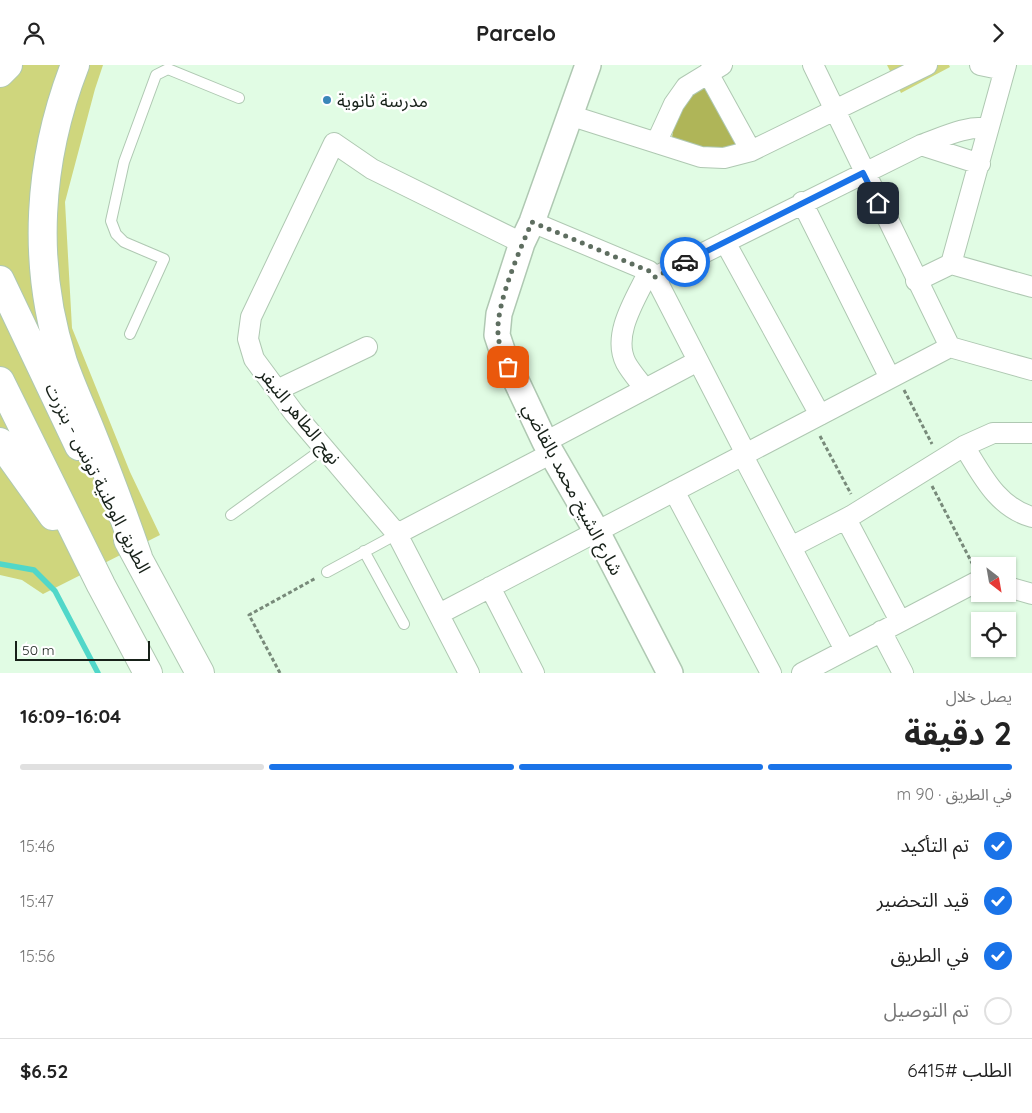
<!DOCTYPE html>
<html lang="ar">
<head>
<meta charset="utf-8">
<style>
  :root { --surface:#fff; --page:#f6f6f6; --text:#222; --muted:#767676; --line:#e0e0e0; --accent:#1a73e8 }
  body { margin:0; font-family:Quicksand,"Noto Sans Arabic",sans-serif; background:var(--page); color:var(--text); direction:rtl; height:100vh; display:flex; flex-direction:column; font-size:19px; white-space:nowrap }
  * { box-sizing:border-box; margin:0 }
  p { font-size:16px; color:var(--muted) }
  .icon { flex:none; width:28px; height:28px; fill:none; stroke:currentColor; stroke-width:2; stroke-linecap:round; stroke-linejoin:round }
  .map { position:relative; height:608px; overflow:hidden; direction:ltr }
  .drawer { display:flex; flex-direction:column; background:var(--surface); flex:1 }
  .drawer>* { flex:none }
  .needle { width:32px; rotate:149deg }
  .tools { position:absolute; left:971px; top:492px; display:grid; gap:10px }
  .tools a { display:grid; place-items:center; width:45px; height:45px; border-radius:0px; background:var(--surface); box-shadow:0 1px 4px #0004; font-size:25px }
  .scale { position:absolute; left:15px; bottom:12px; width:135px; box-sizing:border-box; padding-left:5px; border:2px solid #172119; border-top:0; font-size:14px; line-height:18px; white-space:nowrap; color:#172119; -webkit-text-stroke:4px #fff; paint-order:stroke }
  .pin { position:absolute; display:grid; place-items:center; width:42px; height:42px; color:#fff; margin:-21px; border-radius:10px; box-shadow:0 2px 8px #0006 }
  .courier { position:absolute; display:grid; place-items:center; width:50px; height:50px; margin:-25px; border:4px solid #1a73e8; border-radius:50%; background:#fff; color:#222; box-shadow:0 1px 6px #0007 }
  .headline em { font-style:normal; font-weight:700 }
  .headline div { display:flex; flex-direction:column-reverse }
  .headline { display:flex; align-items:center; justify-content:space-between; height:85px; padding:0 20px }
  h1 { font-size:32px; font-weight:700; line-height:38px }
  .bar { display:grid; grid-template-columns:repeat(4,1fr); gap:8px 5px; align-content:center; height:60px; padding:0 20px }
  .bar i { height:6px; border-radius:4px; background:var(--line) }
  .bar .on { background:var(--accent) }
  .bar p { grid-column:span 4 }
  .line { display:flex; align-items:center; gap:12px; padding:0 20px; border-top:1px solid var(--line) }
  .line div { flex:1 }
  ol { padding:0 20px; list-style:none }
  li { display:flex; align-items:center; gap:15px; height:55px }
  li p { margin-inline-start:auto }
  li .icon { padding:5px; border-radius:50%; background:var(--accent); color:#fff; stroke-width:4 }
  li:last-child { color:var(--muted) }
  li i { width:28px; height:28px; border:2px solid var(--line); border-radius:50% }
  header { display:flex; justify-content:space-between; align-items:center; height:65px; padding:0 20px; background:var(--surface); font-size:22px; font-weight:700 }
  .map>svg:first-child { display:block }
  .green { fill:#cfd67d }
  .forest { fill:#afb558 }
  .lines { fill:none; stroke-linecap:round; stroke-linejoin:round }
  .stream { stroke:#51d7c9; stroke-width:5.5 }
  .service-casing { stroke:#afc8b2; stroke-width:12 }
  .minor-casing { stroke:#afc8b2; stroke-width:22 }
  .tertiary-casing { stroke:#afc8b2; stroke-width:28 }
  .trunk-casing { stroke:#afc8b2; stroke-width:30 }
  .motorway-casing { stroke:#afc8b2; stroke-width:30 }
  .path { stroke:#788a7a; stroke-width:3; stroke-dasharray:4 2.5; stroke-linecap:butt }
  .service { stroke:#fff; stroke-width:10 }
  .minor { stroke:#fff; stroke-width:20 }
  .tertiary { stroke:#fff; stroke-width:25 }
  .trunk { stroke:#fff; stroke-width:28 }
  .motorway { stroke:#fff; stroke-width:28 }
  .done { stroke:#5e6e60; stroke-width:5; stroke-dasharray:0 9 }
  .route { stroke:#1a73e8; stroke-width:6 }
  .poi-dot { fill:#3a87b9; stroke:#fff; stroke-width:2 }
  .labels { text-anchor:middle; dominant-baseline:central; stroke-width:5; stroke-linejoin:round; paint-order:stroke }
  .poi-label { font-size:18px; fill:#172119; stroke:#fff; text-anchor:start }
  .street-label { font-size:18px; fill:#172119; stroke:#fff }
</style>
</head>
<body>
<header><svg class="icon" aria-label="forward" viewBox="0 0 24 24"><path d="M9 5l7 7-7 7"/></svg>Parcelo<svg class="icon" aria-label="person" viewBox="0 0 24 24"><circle cx="12" cy="8" r="4"/><path d="M4 21q1-7 8-7t8 7"/></svg></header>
<div class="map">
<svg width="1032" height="608" viewBox="0 0 1032 608">
  <rect width="100%" height="100%" fill="#e1fce4"/>
  <path class="green" d="M 0,0 L 103,0 L 95,24 L 65,137 L 72,263 L 130,407 L 160,470 L 43,529 L 22,515 L 0,510 Z
    M 887,0 L 949,0 L 950,2 L 901,28 Z"/>
  <path class="forest" d="M 708,14 L 745,77 L 719,88 L 672,76 C 673,47 688,33 708,14 Z"/>
  <g class="lines">
    <path class="stream" d="M 0,499 L 34,505 L 55,526 L 98,608"/>
    <g class="service-casing">
      <path id="service" d="M 130,269 L 164,194 L 124,177 L 116,169 L 111,156 L 124,97 L 156,10 L 168,4 L 239,33
        M 231,450 L 324,383
        M 364,486 L 404,559
        M 327,507 L 397,469"/>
    </g>
    <g class="minor-casing">
      <path id="minor" d="M 813,0 L 950,282
        M 980,0 L 1004,5
        M 708,8 L 751,86
        M 569,50 L 701,92 L 724,93 L 751,86 L 927,0
        M 657,76 L 674,39 L 686,22 L 722,0
        M 921,80 L 980,99
        M 802,137 L 890,313
        M 532,157 L 649,206 L 655,212 L 746,389
        M 725,177 L 820,350
        M 951,199 L 1006,0
        M 655,212 L 921,80 C 944,72 963,61 988,63
        M 916,216 L 951,199 L 1032,222
        M 645,324 C 639,316 631,307 626,298 C 611,269 637,232 649,206
        M 277,325 L 367,282
        M 545,377 L 698,296
        M 964,381 C 982,410 997,442 1032,452
        M 743,391 L 845,585
        M 674,426 L 771,608
        M 846,454 L 900,556
        M 397,469 L 552,388
        M 791,482 L 851,451 L 964,381 L 993,368 L 1032,368
        M 490,522 L 534,608
        M 1008,522 L 1032,529
        M 439,549 L 950,282 L 1032,305
        M 881,566 L 903,608
        M 469,608 L 397,469 L 294,348 L 254,294 L 248,274 L 251,252 L 334,78 L 372,104 L 522,178
        M 802,608 L 980,515"/>
    </g>
    <g class="tertiary-casing">
      <path id="tertiary" d="M 588,0 L 532,157 L 522,178 L 499,249 L 497,270 L 503,288 L 545,377 L 597,467 L 670,608"/>
    </g>
    <g class="trunk-casing">
      <path id="trunk" d="M 0,8 L 8,0"/>
    </g>
    <g class="motorway-casing">
      <path id="motorway" d="M 75,0 C 38,95 31,199 63,297 C 71,320 81,342 90,364 C 107,406 123,449 138,492
        M 0,215 L 79,381
        M 0,316 L 101,520 L 148,608
        M 0,377 L 53,451
        M 128,475 L 200,608"/>
    </g>
    <path class="path" d="M 904,325 L 932,379
      M 820,371 L 851,429
      M 932,421 L 973,500
      M 280,608 L 249,550 L 316,513"/>
    <use href="#service" class="service"/>
    <use href="#minor" class="minor"/>
    <use href="#tertiary" class="tertiary"/>
    <use href="#trunk" class="trunk"/>
    <use href="#motorway" class="motorway"/>
  </g>
  <g class="lines">
    <path class="done" d="M 508,302 C 504,291 498,279 498,268 C 496,239 520,184 532,157 L 649,206 L 655,212 L 685,197"/>
    <path class="route" d="M 685,197 L 863,108 L 878,138"/>
  </g>
  <circle class="poi-dot" cx="327" cy="35" r="5"/>
  <g class="labels">
    <g class="poi-label">
      <text x="337" y="35">مدرسة ثانوية</text>
    </g>
    <g class="street-label">
      <text transform="translate(300 351) rotate(51)">نهج الطاهر النيفر</text>
      <text transform="translate(98 413) rotate(63)">الطريق الوطنية تونس - بنزرت</text>
      <text transform="translate(573 424) rotate(62)">شارع الشيخ محمد بالقاضي</text>
    </g>
  </g>
</svg>
<div class="tools">
<a><svg class="needle" viewBox="-14 -14 28 28"><path d="M0-13l5 13h-10z" fill="#e53935"/><path d="M0 13l5-13h-10z" fill="#767676"/></svg></a>
<a><svg class="icon" aria-label="locate" viewBox="0 0 24 24"><circle cx="12" cy="12" r="6"/><path d="M12 2v4M12 18v4M2 12h4M18 12h4"/></svg></a>
</div>
<div class="scale">50 m</div>
<div class="pin" style="left:508px;top:302px;background:#ea580c"><svg class="icon" aria-label="bag" viewBox="0 0 24 24"><path d="M5 8h14l-1 12H6zM9 8a3 3 0 0 1 6 0"/></svg></div>
<div class="pin" style="left:878px;top:138px;background:#1f2937"><svg class="icon" aria-label="home" viewBox="0 0 24 24"><path d="M3 11l9-7 9 7M6 9v11h12V9"/></svg></div>
<div class="courier" style="left:685px;top:197px"><svg class="icon" aria-label="car" viewBox="0 0 24 24"><path d="M5 17H2v-5l4-1 3-4h7l3 4 3 1v5h-3M9 17h6M6 11h13"/><circle cx="7" cy="17" r="2"/><circle cx="17" cy="17" r="2"/></svg></div>
</div>
<section class="drawer">
<div class="headline"><div><h1>2 دقيقة</h1><p>يصل خلال</p></div><em>16:04–16:09</em></div>
<div class="bar"><i class="on"></i><i class="on"></i><i class="on"></i><i></i><p>في الطريق · 90 m</p></div>
<ol>
<li><svg class="icon" aria-label="check" viewBox="0 0 24 24"><path d="M5 12l5 5 9-10"/></svg>تم التأكيد<p>15:46</p></li>
<li><svg class="icon" aria-label="check" viewBox="0 0 24 24"><path d="M5 12l5 5 9-10"/></svg>قيد التحضير<p>15:47</p></li>
<li><svg class="icon" aria-label="check" viewBox="0 0 24 24"><path d="M5 12l5 5 9-10"/></svg>في الطريق<p>15:56</p></li>
<li><i></i>تم التوصيل</li>
</ol>
<div class="line" style="height:65px"><div>الطلب #6415</div><b>$6.52</b></div>
</section>
</body>
</html>
